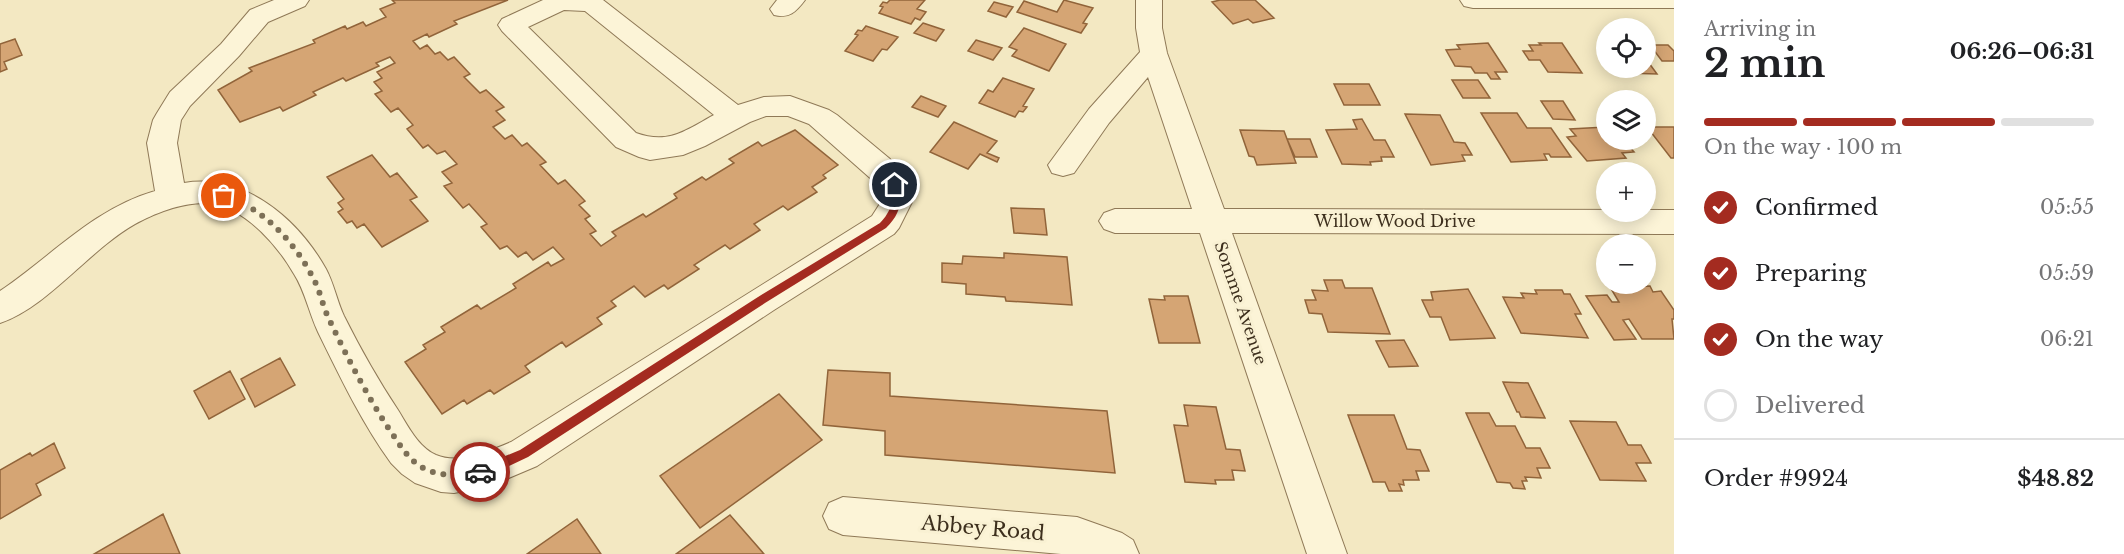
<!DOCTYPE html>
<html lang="en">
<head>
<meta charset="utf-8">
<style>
  :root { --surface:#fff; --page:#f6f6f6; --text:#202124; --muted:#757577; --line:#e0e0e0; --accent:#a42b20 }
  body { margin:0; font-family:"Libre Baskerville",serif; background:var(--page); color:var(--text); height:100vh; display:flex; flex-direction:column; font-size:22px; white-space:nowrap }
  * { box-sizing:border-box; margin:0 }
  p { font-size:20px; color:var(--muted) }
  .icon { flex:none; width:33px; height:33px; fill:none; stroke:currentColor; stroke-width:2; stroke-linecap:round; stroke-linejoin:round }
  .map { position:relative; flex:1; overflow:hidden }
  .sheet { display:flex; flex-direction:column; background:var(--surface); width:450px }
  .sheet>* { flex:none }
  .fabs { position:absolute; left:1596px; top:18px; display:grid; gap:12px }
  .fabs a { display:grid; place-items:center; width:60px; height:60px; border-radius:50%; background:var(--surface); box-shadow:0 3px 15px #0003; font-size:30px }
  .pin { position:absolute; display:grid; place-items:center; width:51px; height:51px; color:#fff; margin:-26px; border:3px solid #fff; border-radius:50%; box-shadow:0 2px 6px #0007 }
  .courier { position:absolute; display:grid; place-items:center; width:60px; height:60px; margin:-30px; border:4px solid #a42b20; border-radius:50%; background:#fff; color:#222; box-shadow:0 2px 8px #0007 }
  .overview em { font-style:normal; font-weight:700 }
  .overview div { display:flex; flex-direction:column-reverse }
  .overview { display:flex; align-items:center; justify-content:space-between; height:102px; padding:0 30px }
  h1 { font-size:39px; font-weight:700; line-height:45px }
  .bar { display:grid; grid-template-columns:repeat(4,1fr); gap:9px 6px; align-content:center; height:72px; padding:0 30px }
  .bar i { height:8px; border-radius:4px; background:var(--line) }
  .bar .active { background:var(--accent) }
  .bar p { grid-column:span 4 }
  .line { display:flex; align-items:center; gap:15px; padding:0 30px; border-top:2px solid var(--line) }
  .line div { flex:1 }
  ol { padding:0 30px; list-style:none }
  li { display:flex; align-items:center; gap:18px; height:66px }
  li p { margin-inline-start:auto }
  li .icon { padding:6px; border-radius:50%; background:var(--accent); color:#fff; stroke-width:4 }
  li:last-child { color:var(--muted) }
  li i { width:33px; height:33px; border:3px solid var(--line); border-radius:50% }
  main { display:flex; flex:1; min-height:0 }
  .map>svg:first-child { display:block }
  .building { fill:#d5a574; stroke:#91643a; stroke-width:1.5 }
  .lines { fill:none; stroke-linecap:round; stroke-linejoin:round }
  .minor-casing { stroke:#8f7957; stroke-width:2 }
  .minor { fill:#fcf4d7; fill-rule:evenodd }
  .route { fill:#a42b20 }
  .done { stroke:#7d7057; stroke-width:6; stroke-dasharray:0 10.8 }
  .labels { text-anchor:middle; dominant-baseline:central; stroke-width:6; stroke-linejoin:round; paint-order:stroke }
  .street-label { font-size:16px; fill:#3d2f1d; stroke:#f9f1d3 }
  .near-street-label { font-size:20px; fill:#3d2f1d; stroke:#f9f1d3 }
</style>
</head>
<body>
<main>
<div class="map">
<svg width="1674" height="554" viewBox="0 0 1674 554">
  <rect width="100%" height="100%" fill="#f3e8c2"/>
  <path class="building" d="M 392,0 L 508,0 L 454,21 L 457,24 L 429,37 L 427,34 L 413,41 L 420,49 L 427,45 L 435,54 L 440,52 L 448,60 L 454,57 L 470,74 L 464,77 L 480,93 L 486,90 L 504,107 L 496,111 L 505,120 L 493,127 L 505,139 L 512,135 L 522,146 L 527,143 L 546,162 L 540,165 L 558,184 L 565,180 L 585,201 L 579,205 L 590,216 L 585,219 L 596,231 L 590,234 L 601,246 L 616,236 L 612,232 L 643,214 L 646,217 L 677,198 L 674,194 L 702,177 L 706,180 L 734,163 L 729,159 L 758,142 L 762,146 L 795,130 L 838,165 L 823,175 L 826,178 L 812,187 L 817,192 L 788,210 L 783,206 L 754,224 L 760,230 L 730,249 L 725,245 L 694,265 L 699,269 L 668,289 L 664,285 L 645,297 L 634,286 L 611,301 L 616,306 L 597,318 L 602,324 L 566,347 L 562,342 L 525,366 L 530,372 L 494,394 L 490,390 L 467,404 L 464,400 L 442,414 L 405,362 L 426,349 L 423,345 L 445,332 L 441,327 L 477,305 L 481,309 L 516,288 L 513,284 L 548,262 L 551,266 L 564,259 L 553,247 L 533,260 L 526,252 L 518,257 L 507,246 L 500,249 L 481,227 L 487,224 L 469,204 L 463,208 L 444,186 L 452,183 L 442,172 L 457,164 L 445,151 L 437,154 L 428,145 L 423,148 L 407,129 L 413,125 L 398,108 L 391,112 L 375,94 L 382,91 L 374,82 L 382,78 L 377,72 L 395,63 L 390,57 L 376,63 L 379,66 L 346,81 L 343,78 L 313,92 L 316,95 L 283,111 L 280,107 L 240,122 L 218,90 L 252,71 L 249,68 L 315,43 L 313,40 L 345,26 L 347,29 L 363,22 L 366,26 L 386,17 L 380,9 L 395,3 Z
    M 890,0 L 925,0 L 917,9 L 926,12 L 920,20 L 915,18 L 911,24 L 879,13 L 883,7 L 880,6 L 883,2 L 887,3 Z
    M 1064,0 L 1093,8 L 1083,23 L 1087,24 L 1081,33 L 1017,12 L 1024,1 L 1057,12 Z
    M 1220,0 L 1255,0 L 1274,18 L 1253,23 L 1248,19 L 1233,24 L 1212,2 Z
    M 994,2 L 1013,7 L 1006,17 L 988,11 Z
    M 923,23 L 944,30 L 936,41 L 914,33 Z
    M 866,26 L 898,37 L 887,50 L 882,49 L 873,61 L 845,51 L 858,35 L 855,34 L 858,30 L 862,31 Z
    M 1024,28 L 1066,44 L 1049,71 L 1012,56 L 1017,50 L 1009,47 Z
    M 15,39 L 22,55 L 4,62 L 7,69 L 0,72 L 0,44 Z
    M 976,40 L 1002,48 L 993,60 L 968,51 Z
    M 1488,43 L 1507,72 L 1495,72 L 1500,79 L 1491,79 L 1487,73 L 1475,73 L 1471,67 L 1455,66 L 1446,50 L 1460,49 L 1457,45 Z
    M 1539,43 L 1562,43 L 1582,73 L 1548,72 L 1540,60 L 1529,60 L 1523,51 L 1533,51 L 1529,45 L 1541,45 Z
    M 1650,45 L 1668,45 L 1674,51 L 1674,61 L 1662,61 Z
    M 1646,59 L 1657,74 L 1623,73 L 1618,68 L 1646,68 Z
    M 1003,78 L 1034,89 L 1023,106 L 1027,107 L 1023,112 L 1019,111 L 1015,117 L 979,103 L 988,90 L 993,92 Z
    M 1452,80 L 1478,80 L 1490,98 L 1463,98 Z
    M 1334,84 L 1369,84 L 1380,105 L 1344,105 Z
    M 921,96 L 946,106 L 938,117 L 912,107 Z
    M 1541,101 L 1563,101 L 1575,120 L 1553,119 Z
    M 1481,113 L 1517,113 L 1527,128 L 1551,128 L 1571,157 L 1551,157 L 1549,154 L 1544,154 L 1547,160 L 1511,162 Z
    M 1405,114 L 1440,115 L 1454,142 L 1465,143 L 1472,155 L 1462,155 L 1465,161 L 1431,165 Z
    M 1362,119 L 1374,140 L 1385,140 L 1394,157 L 1381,157 L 1382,161 L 1370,162 L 1371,165 L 1342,164 L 1326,130 L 1357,129 L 1353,120 Z
    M 954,122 L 997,141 L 987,153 L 999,158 L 997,162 L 980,154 L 968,169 L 930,152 Z
    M 1606,127 L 1606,140 L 1623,140 L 1634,152 L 1622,153 L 1626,158 L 1587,161 L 1567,137 L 1576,136 L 1570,129 Z
    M 1647,127 L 1674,127 L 1674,158 L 1671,158 Z
    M 1240,130 L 1284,131 L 1296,163 L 1257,165 L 1254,157 L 1249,156 Z
    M 1287,139 L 1310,139 L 1317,157 L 1295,157 Z
    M 372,155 L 390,177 L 397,173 L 417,197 L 410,200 L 428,221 L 382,247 L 364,224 L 357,228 L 352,221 L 347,223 L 338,212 L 343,209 L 338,203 L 344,199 L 327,177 Z
    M 1011,208 L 1044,209 L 1047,235 L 1014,233 Z
    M 1004,253 L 1067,257 L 1072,305 L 1006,301 L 1005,297 L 966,294 L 966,284 L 942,282 L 942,263 L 962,264 L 963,256 L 1004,258 Z
    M 1324,280 L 1342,280 L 1345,288 L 1372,288 L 1390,334 L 1328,332 L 1322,314 L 1309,313 L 1305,300 L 1316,300 L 1312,290 L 1328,291 Z
    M 1650,286 L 1653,292 L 1661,291 L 1674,310 L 1674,319 L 1672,319 L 1674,339 L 1642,339 L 1629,319 L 1623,320 L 1636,339 L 1614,340 L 1586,296 L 1607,295 L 1612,302 L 1619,302 L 1610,287 Z
    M 1468,289 L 1495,338 L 1450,340 L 1441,317 L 1430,317 L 1422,300 L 1433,300 L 1431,292 Z
    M 1535,290 L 1562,290 L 1564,294 L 1570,294 L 1581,314 L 1575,314 L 1588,338 L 1521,333 L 1503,297 L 1524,298 L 1521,293 L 1537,294 Z
    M 1164,296 L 1188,296 L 1200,343 L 1159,343 L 1149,299 L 1165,300 Z
    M 1404,340 L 1418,366 L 1389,367 L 1376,341 Z
    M 280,358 L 295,385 L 255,407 L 241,379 Z
    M 828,370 L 890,373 L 890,396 L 1107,411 L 1115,473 L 885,455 L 885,431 L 823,425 Z
    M 230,371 L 245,399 L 209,419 L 194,391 Z
    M 1503,382 L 1528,383 L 1545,418 L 1521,417 L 1519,412 L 1517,412 Z
    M 779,394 L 822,440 L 700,528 L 660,476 Z
    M 1184,405 L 1216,407 L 1226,449 L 1240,450 L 1245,471 L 1232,470 L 1234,480 L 1215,480 L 1216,484 L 1185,482 L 1174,425 L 1188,426 Z
    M 1466,413 L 1489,413 L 1496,426 L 1515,426 L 1526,448 L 1540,448 L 1550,468 L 1537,468 L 1541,478 L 1525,477 L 1527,481 L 1522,481 L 1525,489 L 1513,488 L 1510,483 L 1497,482 Z
    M 1348,415 L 1394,415 L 1407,449 L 1420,450 L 1429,471 L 1416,471 L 1419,480 L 1403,480 L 1404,485 L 1399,484 L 1402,491 L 1389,491 L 1385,482 L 1373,482 Z
    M 1570,421 L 1616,422 L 1628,445 L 1641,445 L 1651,463 L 1636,463 L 1646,481 L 1600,480 Z
    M 54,443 L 65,468 L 36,484 L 41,495 L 0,519 L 0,470 L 30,453 L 32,456 Z
    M 163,514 L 180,554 L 94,554 Z
    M 730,515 L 764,554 L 676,554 Z
    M 577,519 L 601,554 L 527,554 Z"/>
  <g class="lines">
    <g class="minor-casing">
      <path id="minor" d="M 274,0 L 309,0 L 305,6 L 268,22 L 239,56 L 190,106 L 181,120 L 177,143 L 184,183 C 245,173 298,219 326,269 C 334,284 337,301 344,316 C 360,348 378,380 398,410 C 408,426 418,447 436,455 C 460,465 489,451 511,442 L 872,216 L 881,202 L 878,185 L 809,124 L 788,116 L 766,116 L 750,122 L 705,146 L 683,155 L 650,160 L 639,157 L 616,147 L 502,31 L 498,25 L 502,19 L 543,0 L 603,0 L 738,105 L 764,97 L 790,96 L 829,110 L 837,115 L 890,159 L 908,183 L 912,202 L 899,228 L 894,234 L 774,310 L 537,466 L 490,486 L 454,493 L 441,492 L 415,483 L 402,474 L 391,463 C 362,423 340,377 318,332 C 309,313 305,291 294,274 C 278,246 247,210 213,204 C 188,200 157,212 135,224 C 89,250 48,307 0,323 L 0,291 C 52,256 93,209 155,191 L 147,143 L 153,120 L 157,113 L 170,92 L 221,44 L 250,10 ZM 564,10 L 585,11 L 714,115 C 686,130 669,145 636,133 L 528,27 Z
        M 777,0 L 805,0 C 796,12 789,19 774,15 L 770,9 Z
        M 1136,0 L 1162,0 L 1162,28 L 1167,53 L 1224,209 L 1674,210 L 1674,234 L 1232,233 L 1347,554 L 1307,554 L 1200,233 L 1115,233 L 1104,229 L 1099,221 L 1104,213 L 1115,209 L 1192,209 L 1148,77 L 1109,123 L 1074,173 L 1063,176 L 1052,173 L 1048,165 L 1089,109 L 1140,52 L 1136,28 Z
        M 1460,0 L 1674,0 L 1674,8 L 1473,8 L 1464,6 Z
        M 843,497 L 1077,517 L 1122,533 L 1133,540 L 1139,554 L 1061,554 L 843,535 L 829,529 L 823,516 L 829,503 Z"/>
    </g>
    <use href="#minor" class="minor"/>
  </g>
  <path class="route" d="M 895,182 L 899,185 C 902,204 900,214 886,228 L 765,303 L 528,457 L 488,476 L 476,476 L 476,468 L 520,450 L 758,297 L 880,223 C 892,210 893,202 890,185 Z"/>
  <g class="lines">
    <path class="done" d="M 224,196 C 262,206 296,244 313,278 C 320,290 322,304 328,317 C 346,355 366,394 389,429 C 401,446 410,464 430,471 C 447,477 463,475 480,472"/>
  </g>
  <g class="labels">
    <g class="street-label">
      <text x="1395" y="221">Willow Wood Drive</text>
      <text transform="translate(1241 303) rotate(71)">Somme Avenue</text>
    </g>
    <g class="near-street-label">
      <text transform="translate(983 528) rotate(5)">Abbey Road</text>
    </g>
  </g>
</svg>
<div class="fabs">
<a><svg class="icon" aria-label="locate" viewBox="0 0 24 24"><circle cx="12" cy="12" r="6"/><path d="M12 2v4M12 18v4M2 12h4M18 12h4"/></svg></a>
<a><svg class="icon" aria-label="layers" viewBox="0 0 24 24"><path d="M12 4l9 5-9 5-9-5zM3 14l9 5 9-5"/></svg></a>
<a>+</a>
<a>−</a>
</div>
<div class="pin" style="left:224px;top:196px;background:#ea580c"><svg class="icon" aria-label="bag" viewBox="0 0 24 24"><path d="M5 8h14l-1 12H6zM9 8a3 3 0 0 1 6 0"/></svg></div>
<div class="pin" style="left:895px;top:185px;background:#1f2937"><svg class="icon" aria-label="home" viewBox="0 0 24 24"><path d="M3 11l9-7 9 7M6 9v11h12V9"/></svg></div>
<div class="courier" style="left:480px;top:472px"><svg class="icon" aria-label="car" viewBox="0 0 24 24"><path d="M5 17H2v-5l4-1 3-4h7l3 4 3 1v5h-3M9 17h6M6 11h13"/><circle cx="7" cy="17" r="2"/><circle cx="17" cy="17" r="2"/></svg></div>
</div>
<section class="sheet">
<div class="overview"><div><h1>2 min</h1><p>Arriving in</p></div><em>06:26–06:31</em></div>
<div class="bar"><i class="active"></i><i class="active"></i><i class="active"></i><i></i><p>On the way · 100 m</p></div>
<ol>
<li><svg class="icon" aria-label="check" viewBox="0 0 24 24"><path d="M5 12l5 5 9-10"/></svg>Confirmed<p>05:55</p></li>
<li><svg class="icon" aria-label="check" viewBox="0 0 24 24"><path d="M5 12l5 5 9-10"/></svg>Preparing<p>05:59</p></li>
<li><svg class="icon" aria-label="check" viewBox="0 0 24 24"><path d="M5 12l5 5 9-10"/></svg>On the way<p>06:21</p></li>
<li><i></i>Delivered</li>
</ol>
<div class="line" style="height:78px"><div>Order #9924</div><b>$48.82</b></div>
</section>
</main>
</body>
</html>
